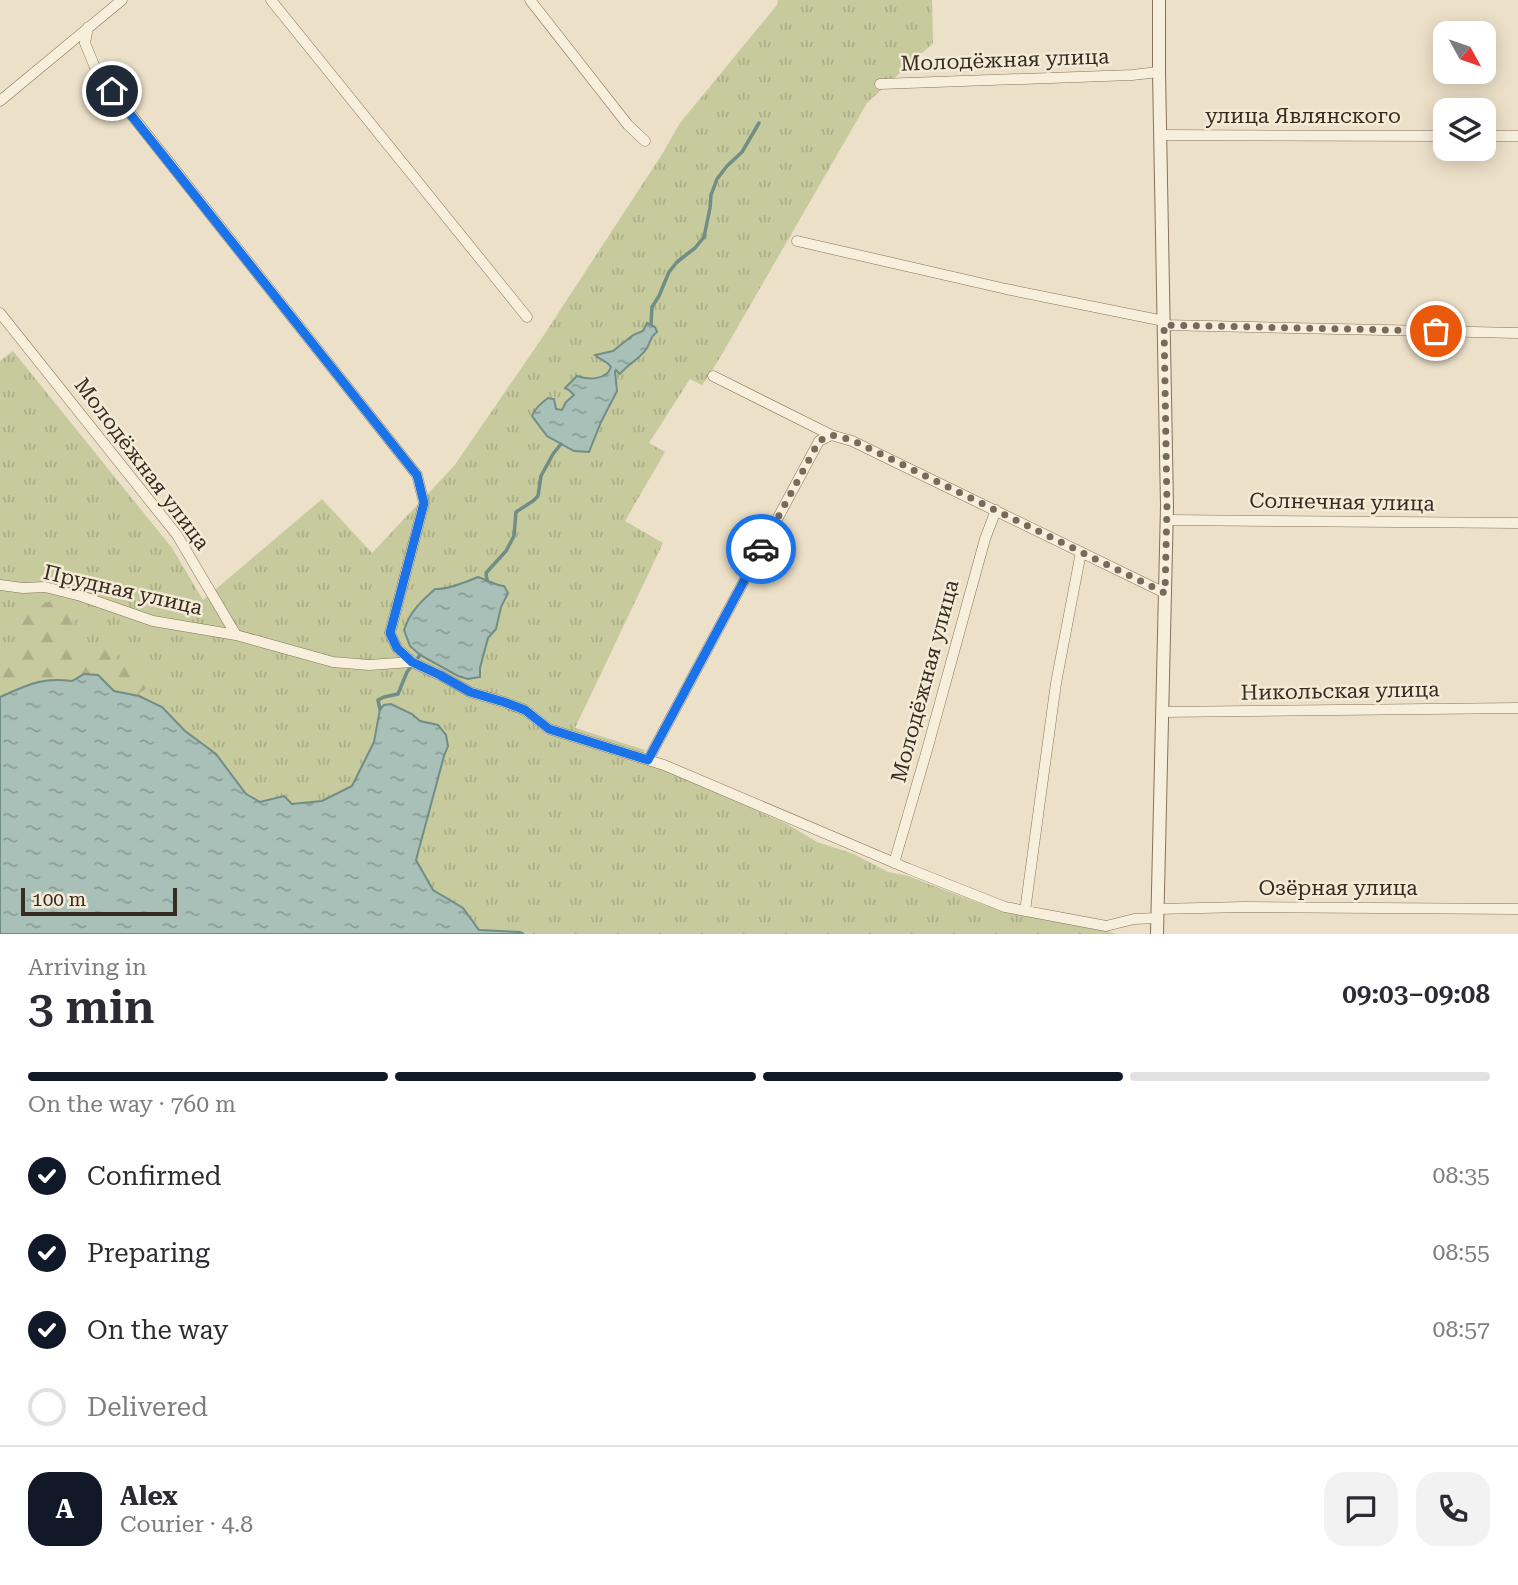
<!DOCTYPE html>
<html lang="en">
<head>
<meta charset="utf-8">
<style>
  :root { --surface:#fff; --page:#f2f2f3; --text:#2b2b33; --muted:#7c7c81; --line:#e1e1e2; --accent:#111827 }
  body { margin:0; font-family:"Roboto Serif",serif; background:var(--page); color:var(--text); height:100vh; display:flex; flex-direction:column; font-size:26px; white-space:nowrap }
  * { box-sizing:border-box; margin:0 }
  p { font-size:23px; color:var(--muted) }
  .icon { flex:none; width:38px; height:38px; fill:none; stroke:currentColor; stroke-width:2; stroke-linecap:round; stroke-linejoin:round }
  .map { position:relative; height:934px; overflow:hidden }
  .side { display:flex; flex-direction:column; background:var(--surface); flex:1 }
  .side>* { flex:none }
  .needle { width:46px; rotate:130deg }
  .buttons { position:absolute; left:1433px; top:21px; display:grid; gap:14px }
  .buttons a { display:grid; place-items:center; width:63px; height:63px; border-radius:14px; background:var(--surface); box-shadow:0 4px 18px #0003; font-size:35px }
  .scale { position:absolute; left:21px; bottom:18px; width:156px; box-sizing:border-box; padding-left:7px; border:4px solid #382b21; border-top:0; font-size:19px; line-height:24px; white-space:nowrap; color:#382b21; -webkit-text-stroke:5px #f4ebd7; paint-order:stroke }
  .pin { position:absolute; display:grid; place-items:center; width:60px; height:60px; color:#fff; margin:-30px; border:4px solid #fff; border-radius:50%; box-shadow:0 2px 7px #0007 }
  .courier { position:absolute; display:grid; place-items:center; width:70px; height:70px; margin:-35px; border:5px solid #1a73e8; border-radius:50%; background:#fff; color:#222; box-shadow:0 2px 9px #0007 }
  .overview em { font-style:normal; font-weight:600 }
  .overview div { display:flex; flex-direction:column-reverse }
  .overview { display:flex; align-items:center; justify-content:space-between; height:119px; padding:0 28px }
  h1 { font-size:46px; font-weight:600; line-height:52px }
  .bar { display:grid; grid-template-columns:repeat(4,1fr); gap:10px 7px; align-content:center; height:84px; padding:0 28px }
  .bar i { height:9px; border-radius:5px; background:var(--line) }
  .bar .current { background:var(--accent) }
  .bar p { grid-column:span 4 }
  .line { display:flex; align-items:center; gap:18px; padding:0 28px; border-top:2px solid var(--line) }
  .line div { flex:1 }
  .round { display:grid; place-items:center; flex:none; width:74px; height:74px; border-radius:21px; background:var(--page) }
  ol { padding:0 28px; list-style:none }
  li { display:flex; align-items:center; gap:21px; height:77px }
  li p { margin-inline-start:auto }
  li .icon { padding:7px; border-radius:50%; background:var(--accent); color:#fff; stroke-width:4 }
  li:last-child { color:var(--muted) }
  li i { width:38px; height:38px; border:4px solid var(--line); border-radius:50% }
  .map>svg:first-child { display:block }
  .grass { fill:url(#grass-tufts) }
  .forest { fill:url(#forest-firs) }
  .water { fill:url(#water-ripples); stroke:#708e86; stroke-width:2 }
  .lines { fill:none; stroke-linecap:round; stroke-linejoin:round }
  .stream { stroke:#708e86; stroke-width:3.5 }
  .minor-casing { stroke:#87735e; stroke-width:11 }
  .tertiary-casing { stroke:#87735e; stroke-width:14 }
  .minor { stroke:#f7eedb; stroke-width:10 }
  .tertiary { stroke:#f7eedb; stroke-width:12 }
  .done { stroke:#776a5b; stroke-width:7; stroke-dasharray:0 12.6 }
  .route { stroke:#1a73e8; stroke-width:9 }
  .labels { text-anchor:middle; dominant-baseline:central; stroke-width:5; stroke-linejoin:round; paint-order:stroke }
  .street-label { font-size:21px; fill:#382b21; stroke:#f4ebd7 }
</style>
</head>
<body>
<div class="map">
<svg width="1518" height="934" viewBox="0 0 1518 934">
  <defs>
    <pattern id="grass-tufts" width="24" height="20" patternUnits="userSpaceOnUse" patternTransform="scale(1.75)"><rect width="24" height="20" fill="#c6ca9c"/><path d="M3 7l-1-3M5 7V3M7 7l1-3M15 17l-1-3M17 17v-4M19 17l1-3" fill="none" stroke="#abae86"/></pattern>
    <pattern id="forest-firs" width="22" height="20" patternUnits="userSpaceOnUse" patternTransform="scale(1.75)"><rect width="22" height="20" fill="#c6ca9c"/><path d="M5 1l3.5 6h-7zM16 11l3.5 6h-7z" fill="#abae86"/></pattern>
    <pattern id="water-ripples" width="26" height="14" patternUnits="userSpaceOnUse" patternTransform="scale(1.75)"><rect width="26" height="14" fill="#a9c0b9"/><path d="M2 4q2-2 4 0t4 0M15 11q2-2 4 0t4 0" fill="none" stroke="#8b9c96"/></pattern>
  </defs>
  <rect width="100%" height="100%" fill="#ece0c8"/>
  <path class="grass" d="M 778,0 L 932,0 L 933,43 L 867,103 L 718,361 L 702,385 L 690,379 L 649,443 L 665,452 L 625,521 L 663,543 L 575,728 L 645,750 L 641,762 L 736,795 L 753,809 L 787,824 L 817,842 L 854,854 L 888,872 L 908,876 L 984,905 L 1101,929 L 1116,934 L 524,934 L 520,932 L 479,930 L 463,909 L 433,890 L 416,860 L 444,756 L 448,746 L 438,725 L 420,721 L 412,714 L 380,709 L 374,742 L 352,786 L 322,801 L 292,804 L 284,796 L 260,803 L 246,794 L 216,754 L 185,731 L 162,707 L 43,680 L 0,697 L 0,361 L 13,351 L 172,548 L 203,600 L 322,499 L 372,553 L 454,466 L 538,344 L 661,156 L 680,123 L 777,5 Z"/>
  <path class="forest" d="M 58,598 L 73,613 L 72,635 L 75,642 L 86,646 L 111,647 L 117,658 L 117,665 C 127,666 152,665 151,680 C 150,687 145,690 140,692 L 139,696 L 114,691 L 98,675 L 73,681 L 56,679 L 43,680 L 24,686 L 0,697 L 0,651 L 12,654 L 24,655 C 23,648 19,639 20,632 C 23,612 42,604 58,598 Z"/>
  <path class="water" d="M 647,323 L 655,327 L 657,332 C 650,337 651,341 647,348 C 640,359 628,364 620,374 L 616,370 L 615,372 L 617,391 L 601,422 L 589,452 L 574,451 L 547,436 L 532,416 C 535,408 541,403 548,398 L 554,399 L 556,409 L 562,410 L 566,402 L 574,395 L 569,390 L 565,388 L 577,376 C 588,380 607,380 611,367 C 606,360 601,361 595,355 L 613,351 L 633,335 L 643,331 Z
    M 478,577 C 488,580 494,585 504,586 L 508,593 L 501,607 L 496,629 L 488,638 L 480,668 L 480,677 L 468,679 L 458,676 L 420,655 L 410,646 L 404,630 C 411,610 420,603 435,589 C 447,590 466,582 478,577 Z
    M 84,674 L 98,675 L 114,691 L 139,696 L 162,707 L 185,731 L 216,754 L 246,794 L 260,802 L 284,796 L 292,804 L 322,801 L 352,786 L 374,742 L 380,709 L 384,705 L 391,704 L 412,714 L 420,721 L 438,725 L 446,735 L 448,746 L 444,756 L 416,860 L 433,890 L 463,908 L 479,930 L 520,932 L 524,934 L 0,934 L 0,697 C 28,685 41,677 72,681 Z"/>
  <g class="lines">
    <path class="stream" d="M 651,324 L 652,307 L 659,296 L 669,272 L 677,262 L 695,248 L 704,237 L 710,208 L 711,195 L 717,179 L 727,166 L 742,152 L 759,123
      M 487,580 L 486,573 L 506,551 L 514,536 L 516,512 L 533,501 L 538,496 L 541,476 L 553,454 L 561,444
      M 380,709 L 378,700 L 384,697 L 398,694 L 407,672 L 420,655"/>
    <g class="minor-casing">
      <path id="minor" d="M 271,0 L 527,317
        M 530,0 L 628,125 L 645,141
        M 88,27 L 85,43 L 96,70 L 417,475 L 424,503 L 390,633 L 397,648 L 412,662
        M 880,84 L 1132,75 L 1159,72
        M 0,101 L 122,0
        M 1160,135 L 1446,136
        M 1484,136 L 1518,136
        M 797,241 L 1006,289 L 1164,321
        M 0,313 L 177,535 L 236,635 L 333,662 L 369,665 L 412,662 L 440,675 L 470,692 L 504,702 L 525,710 L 549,729 L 664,765 L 909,869 L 1005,907 L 1106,926 L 1134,919 L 1157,918
        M 1164,325 L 1518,333
        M 713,376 L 831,435 L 852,441 L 1165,593
        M 1167,520 L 1518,523
        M 0,585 L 23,588 L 45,587 L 81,596 L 153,621 L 236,635
        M 1162,712 L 1518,708
        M 648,760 L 819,441 L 831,435
        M 894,863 L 927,750 L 985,539 L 996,510
        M 1157,909 L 1245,907 L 1518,909
        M 1025,911 L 1056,683 L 1081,552"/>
    </g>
    <g class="tertiary-casing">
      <path id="tertiary" d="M 1157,934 L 1167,506 L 1159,72 L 1159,0"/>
    </g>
    <use href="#minor" class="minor"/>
    <use href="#tertiary" class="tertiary"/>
  </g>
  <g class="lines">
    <path class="done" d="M 761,549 L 819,441 L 831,435 L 852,440 L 1165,593 L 1167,506 L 1164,325 L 1436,331"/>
    <path class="route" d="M 112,91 L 417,475 L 424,503 L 390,633 L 397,648 L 412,662 L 440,675 L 470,692 L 504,702 L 525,710 L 549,729 L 648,760 L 761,549"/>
  </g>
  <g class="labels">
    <g class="street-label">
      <text transform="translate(1005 60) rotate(-2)">Молодёжная улица</text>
      <text x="1303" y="116">улица Являнского</text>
      <text transform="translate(142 464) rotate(53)">Молодёжная улица</text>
      <text transform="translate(1342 502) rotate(1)">Солнечная улица</text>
      <text transform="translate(123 590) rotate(13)">Прудная улица</text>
      <text transform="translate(925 681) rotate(-75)">Молодёжная улица</text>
      <text transform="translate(1340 691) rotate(-1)">Никольская улица</text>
      <text x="1338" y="888">Озёрная улица</text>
    </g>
  </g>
</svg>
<div class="buttons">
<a><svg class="needle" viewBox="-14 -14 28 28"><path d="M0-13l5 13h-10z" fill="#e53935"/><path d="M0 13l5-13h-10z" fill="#7c7c81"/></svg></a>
<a><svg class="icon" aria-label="layers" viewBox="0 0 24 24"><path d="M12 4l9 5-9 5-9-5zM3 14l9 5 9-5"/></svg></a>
</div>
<div class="scale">100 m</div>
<div class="pin" style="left:1436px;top:331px;background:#ea580c"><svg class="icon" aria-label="bag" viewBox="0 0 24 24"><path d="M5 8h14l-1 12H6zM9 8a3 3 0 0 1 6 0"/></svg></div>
<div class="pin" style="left:112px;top:91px;background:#1f2937"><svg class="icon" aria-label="home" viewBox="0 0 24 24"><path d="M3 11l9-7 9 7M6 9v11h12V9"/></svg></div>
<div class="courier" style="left:761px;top:549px"><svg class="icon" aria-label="car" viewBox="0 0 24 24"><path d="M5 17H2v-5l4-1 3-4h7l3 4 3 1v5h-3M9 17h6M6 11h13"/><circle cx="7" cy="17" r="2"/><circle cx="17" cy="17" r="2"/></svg></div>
</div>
<section class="side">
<div class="overview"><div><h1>3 min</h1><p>Arriving in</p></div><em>09:03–09:08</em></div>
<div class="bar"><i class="current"></i><i class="current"></i><i class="current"></i><i></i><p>On the way · 760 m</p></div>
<ol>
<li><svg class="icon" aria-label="check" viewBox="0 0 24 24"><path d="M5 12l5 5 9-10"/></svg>Confirmed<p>08:35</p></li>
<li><svg class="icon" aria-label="check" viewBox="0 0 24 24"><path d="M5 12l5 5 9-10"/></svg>Preparing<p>08:55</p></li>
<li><svg class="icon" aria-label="check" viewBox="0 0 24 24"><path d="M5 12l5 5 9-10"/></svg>On the way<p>08:57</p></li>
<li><i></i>Delivered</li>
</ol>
<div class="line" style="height:126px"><b class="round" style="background:var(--accent);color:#fff">A</b><div><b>Alex</b><p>Courier · 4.8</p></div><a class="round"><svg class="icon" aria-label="chat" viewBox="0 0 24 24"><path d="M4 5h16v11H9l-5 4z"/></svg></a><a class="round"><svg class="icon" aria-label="phone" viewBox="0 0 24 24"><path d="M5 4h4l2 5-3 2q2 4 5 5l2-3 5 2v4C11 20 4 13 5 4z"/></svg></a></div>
</section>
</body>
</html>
